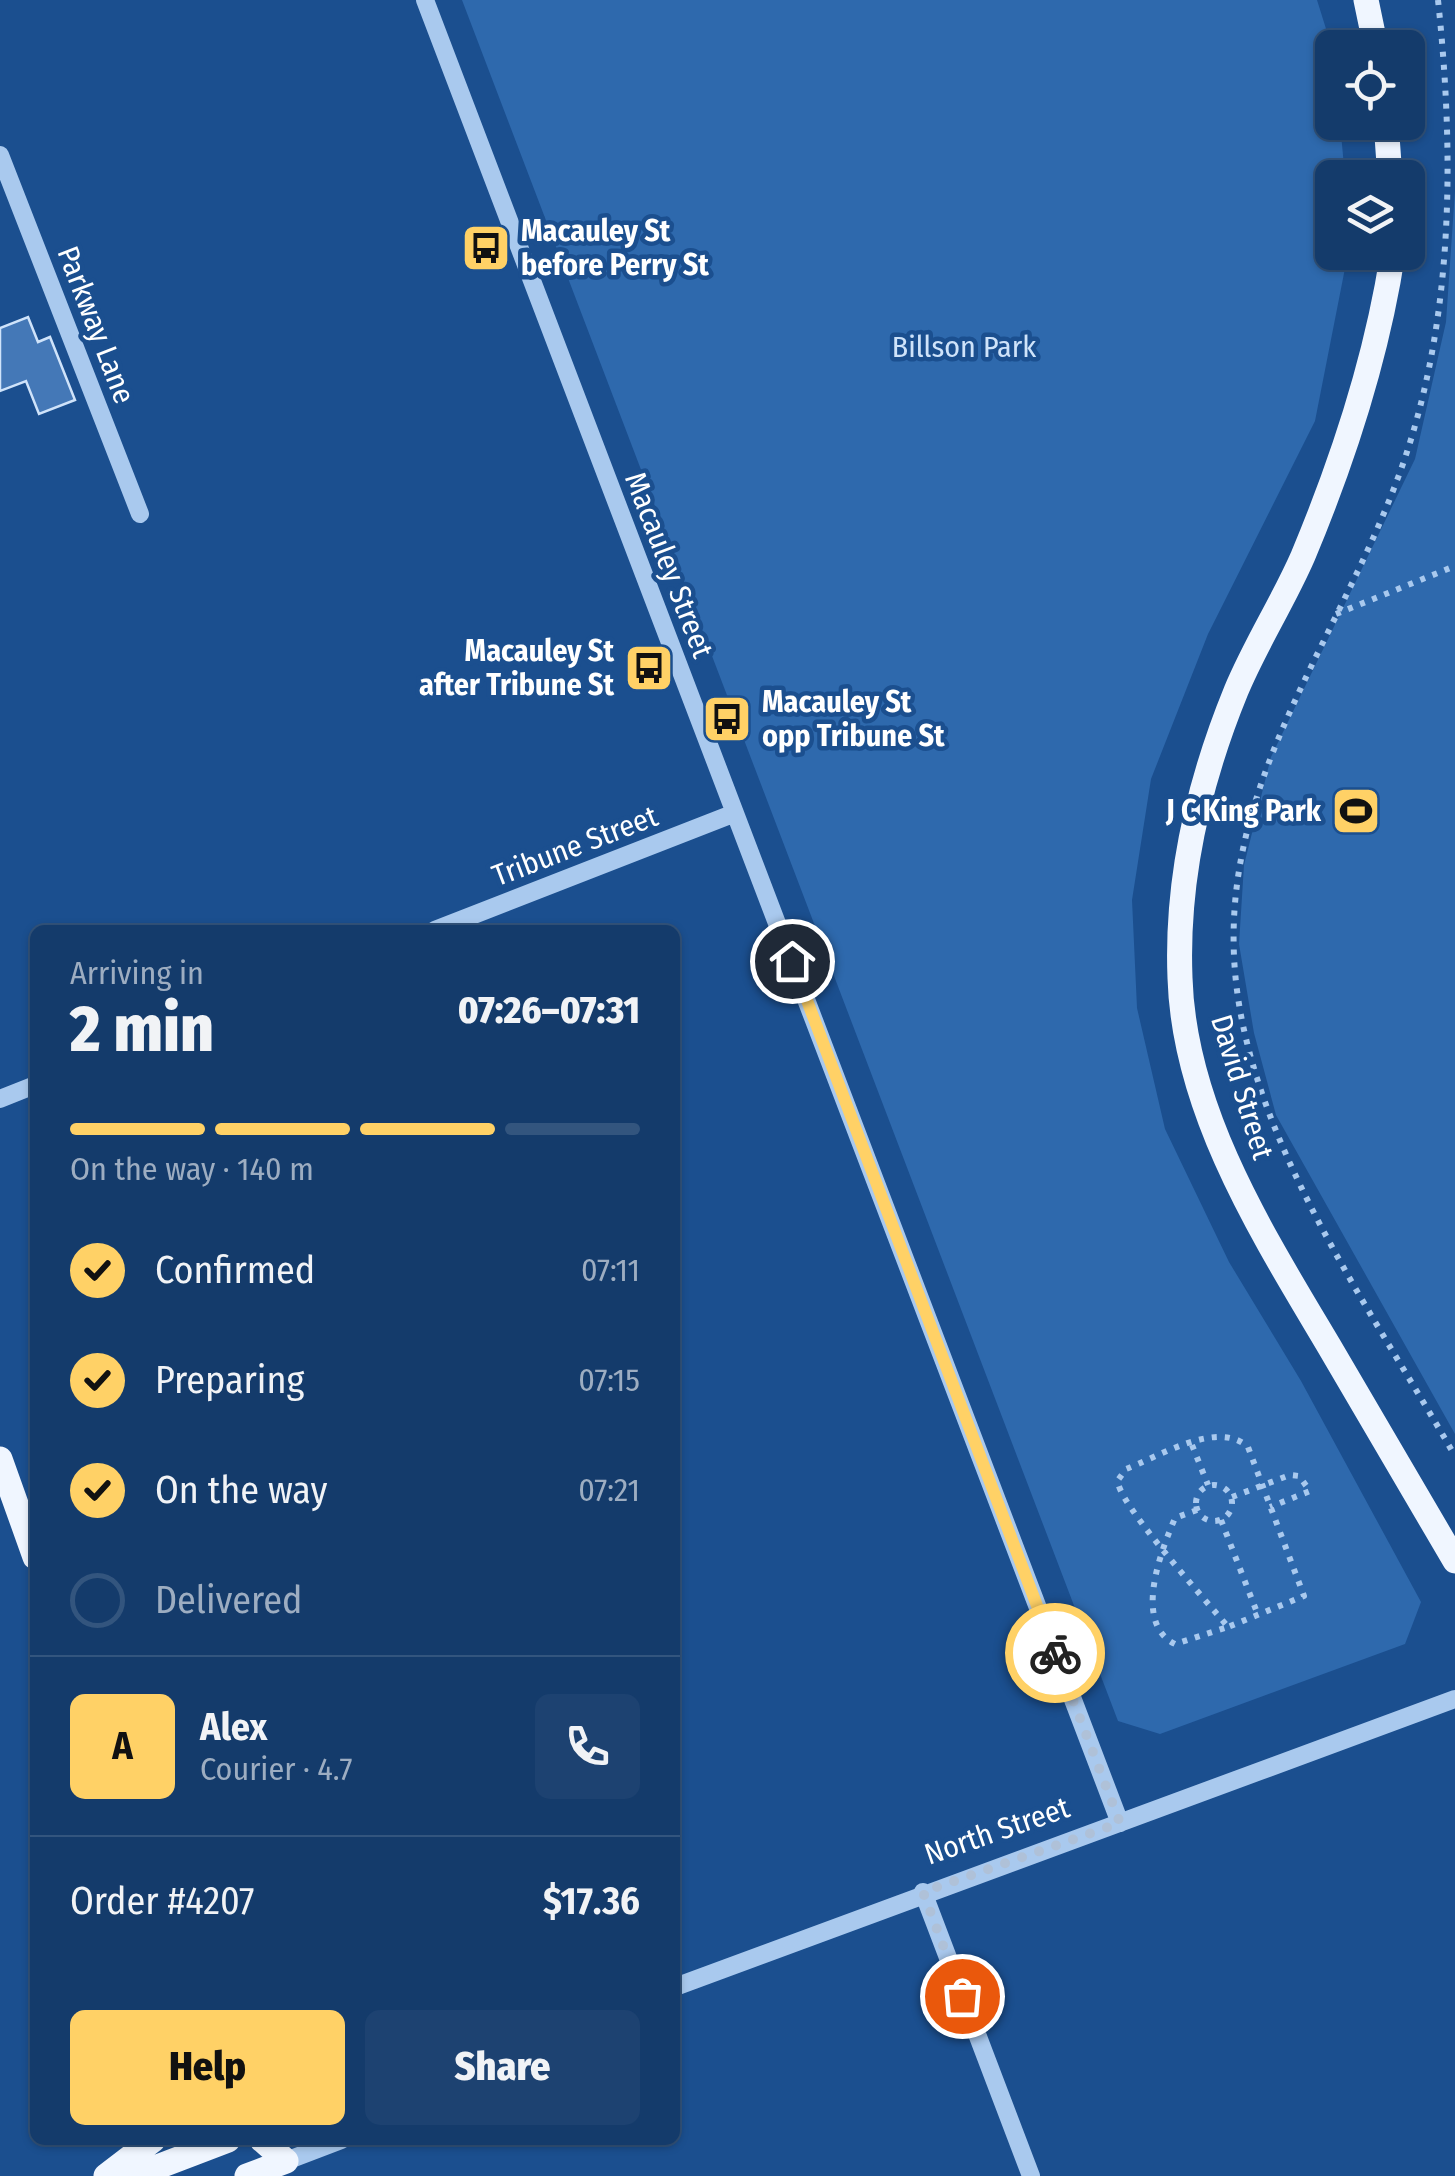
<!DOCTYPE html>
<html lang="en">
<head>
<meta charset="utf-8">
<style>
  :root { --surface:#143b6b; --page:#1d4271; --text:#f1f3f6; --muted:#9dadc1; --line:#33557e; --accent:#ffd166 }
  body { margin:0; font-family:"Fira Sans Condensed",sans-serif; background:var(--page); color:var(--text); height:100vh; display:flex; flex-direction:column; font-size:38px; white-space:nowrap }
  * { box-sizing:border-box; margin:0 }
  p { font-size:32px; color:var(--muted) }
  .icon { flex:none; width:55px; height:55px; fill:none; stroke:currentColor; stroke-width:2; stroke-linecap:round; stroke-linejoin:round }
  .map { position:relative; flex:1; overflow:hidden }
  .drawer { position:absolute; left:30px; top:925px; width:650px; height:1220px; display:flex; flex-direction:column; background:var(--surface); border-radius:15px; box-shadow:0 2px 8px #0004,0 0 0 2px var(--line) }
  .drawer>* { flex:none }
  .tools { position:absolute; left:1315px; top:30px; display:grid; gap:20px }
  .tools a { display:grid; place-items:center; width:110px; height:110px; border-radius:15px; background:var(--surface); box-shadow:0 2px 8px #0004,0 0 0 2px var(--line); font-size:50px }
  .pin { position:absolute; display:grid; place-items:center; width:85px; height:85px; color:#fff; margin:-42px; border:5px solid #fff; border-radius:50%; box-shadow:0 2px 10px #0007 }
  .courier { position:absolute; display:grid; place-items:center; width:100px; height:100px; margin:-50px; border:8px solid #ffd166; border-radius:50%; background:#fff; color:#222; box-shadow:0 2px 12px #0007 }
  .head em { font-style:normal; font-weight:800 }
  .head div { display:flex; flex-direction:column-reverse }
  .head { display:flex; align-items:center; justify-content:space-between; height:170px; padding:0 40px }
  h1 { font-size:65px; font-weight:800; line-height:75px }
  .bar { display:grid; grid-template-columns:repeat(4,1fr); gap:15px 10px; align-content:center; height:120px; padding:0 40px }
  .bar i { height:12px; border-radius:8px; background:var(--line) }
  .bar .current { background:var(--accent) }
  .bar p { grid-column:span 4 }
  .line { display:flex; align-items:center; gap:25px; padding:0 40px; border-top:2px solid var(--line) }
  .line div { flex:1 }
  .round { display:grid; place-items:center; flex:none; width:105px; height:105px; border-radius:15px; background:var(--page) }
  ol { padding:0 40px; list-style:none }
  li { display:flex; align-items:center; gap:30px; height:110px }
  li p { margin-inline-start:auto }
  li .icon { padding:10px; border-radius:50%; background:var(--accent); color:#111; stroke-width:4 }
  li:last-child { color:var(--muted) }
  li i { width:55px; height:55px; border:5px solid var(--line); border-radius:50% }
  .button { display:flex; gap:20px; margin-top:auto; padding:20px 40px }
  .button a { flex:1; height:115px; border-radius:15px; background:var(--accent); color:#111; font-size:40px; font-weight:800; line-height:115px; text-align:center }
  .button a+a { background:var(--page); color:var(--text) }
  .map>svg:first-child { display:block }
  .green { fill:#2e69ad }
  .building { fill:#4478b7; stroke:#cfe3fa; stroke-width:2.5 }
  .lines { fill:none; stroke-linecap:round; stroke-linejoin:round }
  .path { stroke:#a9c9ee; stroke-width:6; stroke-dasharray:5 8; stroke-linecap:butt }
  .minor { stroke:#a9c9ee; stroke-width:18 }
  .major { stroke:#f0f6ff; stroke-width:25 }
  .done { stroke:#afc1d8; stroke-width:10; stroke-dasharray:0 18 }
  .route { stroke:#ffd166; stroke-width:12 }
  .labels { text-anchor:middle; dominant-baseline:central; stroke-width:9; stroke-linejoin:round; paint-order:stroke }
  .poi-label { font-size:30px; font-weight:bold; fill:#fff; stroke:#1b4f8f; text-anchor:start }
  .street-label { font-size:30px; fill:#fff; stroke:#1b4f8f }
  .park-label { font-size:30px; fill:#cfe3fa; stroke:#1b4f8f }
</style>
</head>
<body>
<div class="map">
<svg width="1455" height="2176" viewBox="0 0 1455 2176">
  <rect width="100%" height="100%" fill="#1b4f8f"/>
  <path class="green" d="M 462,0 L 1317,0 L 1332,48 L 1332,122 L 1340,123 L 1345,177 L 1332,178 L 1332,252 L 1348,253 L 1315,421 L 1208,634 L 1151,779 L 1132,900 L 1137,1008 L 1165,1129 L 1229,1262 L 1301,1381 L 1421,1602 L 1405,1644 L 1160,1734 L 1118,1721 Z
    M 1455,191 L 1455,1434 L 1276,1115 L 1254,1033 L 1239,944 L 1244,865 L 1271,757 L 1415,459 L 1446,322 Z"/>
  <path class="building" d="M 28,317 L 38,342 L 50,337 L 75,400 L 39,414 L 26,381 L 0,391 L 0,328 Z"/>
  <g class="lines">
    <path class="path" d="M 1438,0 C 1455,160 1454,331 1396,483 C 1328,662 1204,806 1240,1010 C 1268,1167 1376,1318 1455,1456
      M 1336,614 L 1455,566
      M 1192,1445 L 1208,1485
      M1196 1503a18 18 0 1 1 36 0a18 18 0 1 1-36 0Z
      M 1232,1497 L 1290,1475 L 1299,1476 L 1310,1491 L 1270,1507
      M 1197,1510 L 1175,1518 C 1162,1549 1132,1623 1175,1644 L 1228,1627 C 1210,1605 1114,1499 1118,1480 L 1126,1469 C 1158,1457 1218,1419 1248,1447 L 1304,1596 L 1228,1627
      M 1221,1520 L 1258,1615"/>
    <path class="minor" d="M 425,0 L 1120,1823
      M 0,155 L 140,514
      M 435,930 L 735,813
      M 0,1099 L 35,1085
      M 923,1892 L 1031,2176
      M 675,1987 L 1455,1699
      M 286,2161 L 341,2140"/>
    <path class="major" d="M 1366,0 L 1376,48
      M 1386,122 L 1390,178
      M 1393,252 C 1377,358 1344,458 1303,556 C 1283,602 1255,645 1236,691 C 1198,784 1176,878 1180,978 C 1184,1111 1263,1235 1329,1346 C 1371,1417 1413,1489 1455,1561
      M 0,1459 L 35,1557
      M 262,2140 L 286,2161
      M 106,2176 L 153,2140
      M 134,2176 L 228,2140
      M 247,2176 L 286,2161"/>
  </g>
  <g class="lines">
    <path class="done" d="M 962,1996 L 923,1892 L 1120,1823 L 1055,1653"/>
    <path class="route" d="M 792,961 L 1055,1653"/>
  </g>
  <defs>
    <g id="bus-square" transform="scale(2.5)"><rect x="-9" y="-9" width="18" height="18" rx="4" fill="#ffd166" stroke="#1b4f8f"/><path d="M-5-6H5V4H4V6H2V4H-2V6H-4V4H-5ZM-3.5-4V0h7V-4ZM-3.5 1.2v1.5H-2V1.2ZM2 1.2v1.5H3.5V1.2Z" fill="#111"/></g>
    <g id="stadium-square" transform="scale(2.5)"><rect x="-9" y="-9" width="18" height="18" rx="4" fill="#ffd166" stroke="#1b4f8f"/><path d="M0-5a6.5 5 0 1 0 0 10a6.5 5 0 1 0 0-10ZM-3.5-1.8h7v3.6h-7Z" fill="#111"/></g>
  </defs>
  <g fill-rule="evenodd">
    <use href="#bus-square" x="486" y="248"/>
    <use href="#bus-square" x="649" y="668"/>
    <use href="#bus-square" x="727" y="719"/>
    <use href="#stadium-square" x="1356" y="811"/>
  </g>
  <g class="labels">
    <g class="poi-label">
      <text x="521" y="231">Macauley St<tspan x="521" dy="34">before Perry St</tspan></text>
      <text x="614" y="651" text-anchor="end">Macauley St<tspan x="614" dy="34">after Tribune St</tspan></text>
      <text x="762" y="702">Macauley St<tspan x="762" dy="34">opp Tribune St</tspan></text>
      <text x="1321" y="811" text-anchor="end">J C King Park</text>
    </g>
    <g class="street-label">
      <text transform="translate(96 325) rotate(69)">Parkway Lane</text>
      <text transform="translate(669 565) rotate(69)">Macauley Street</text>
      <text transform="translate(575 846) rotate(-21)">Tribune Street</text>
      <text transform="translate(1242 1087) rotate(73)">David Street</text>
      <text transform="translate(997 1831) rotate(-19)">North Street</text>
    </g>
    <g class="park-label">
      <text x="964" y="347">Billson Park</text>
    </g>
  </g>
</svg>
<div class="tools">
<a><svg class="icon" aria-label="locate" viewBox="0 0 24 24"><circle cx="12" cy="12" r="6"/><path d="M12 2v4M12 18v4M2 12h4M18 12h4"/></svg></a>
<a><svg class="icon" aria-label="layers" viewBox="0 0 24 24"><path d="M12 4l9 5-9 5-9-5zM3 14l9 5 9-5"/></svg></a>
</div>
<div class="pin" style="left:962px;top:1996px;background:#ea580c"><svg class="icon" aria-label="bag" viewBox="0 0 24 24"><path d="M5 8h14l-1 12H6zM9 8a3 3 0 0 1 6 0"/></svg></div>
<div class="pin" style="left:792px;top:961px;background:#1f2937"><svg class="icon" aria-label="home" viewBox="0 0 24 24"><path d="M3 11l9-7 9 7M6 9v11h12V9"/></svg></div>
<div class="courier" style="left:1055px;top:1653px"><svg class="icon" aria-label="bike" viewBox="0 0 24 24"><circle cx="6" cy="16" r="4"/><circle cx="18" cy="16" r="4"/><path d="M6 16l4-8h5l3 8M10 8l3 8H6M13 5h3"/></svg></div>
<section class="drawer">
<div class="head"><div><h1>2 min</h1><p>Arriving in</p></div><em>07:26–07:31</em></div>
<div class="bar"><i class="current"></i><i class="current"></i><i class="current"></i><i></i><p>On the way · 140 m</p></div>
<ol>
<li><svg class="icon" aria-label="check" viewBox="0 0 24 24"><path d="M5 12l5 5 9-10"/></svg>Confirmed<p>07:11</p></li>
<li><svg class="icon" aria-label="check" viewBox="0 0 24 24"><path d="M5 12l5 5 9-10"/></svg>Preparing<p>07:15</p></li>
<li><svg class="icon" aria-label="check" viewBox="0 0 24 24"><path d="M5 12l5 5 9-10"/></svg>On the way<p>07:21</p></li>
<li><i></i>Delivered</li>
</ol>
<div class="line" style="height:180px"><b class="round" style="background:var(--accent);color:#111">A</b><div><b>Alex</b><p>Courier · 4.7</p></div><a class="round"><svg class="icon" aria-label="phone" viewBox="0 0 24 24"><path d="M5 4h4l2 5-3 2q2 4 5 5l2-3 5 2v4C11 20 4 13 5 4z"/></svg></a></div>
<div class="line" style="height:130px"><div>Order #4207</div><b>$17.36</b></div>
<div class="button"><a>Help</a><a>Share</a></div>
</section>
</div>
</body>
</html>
